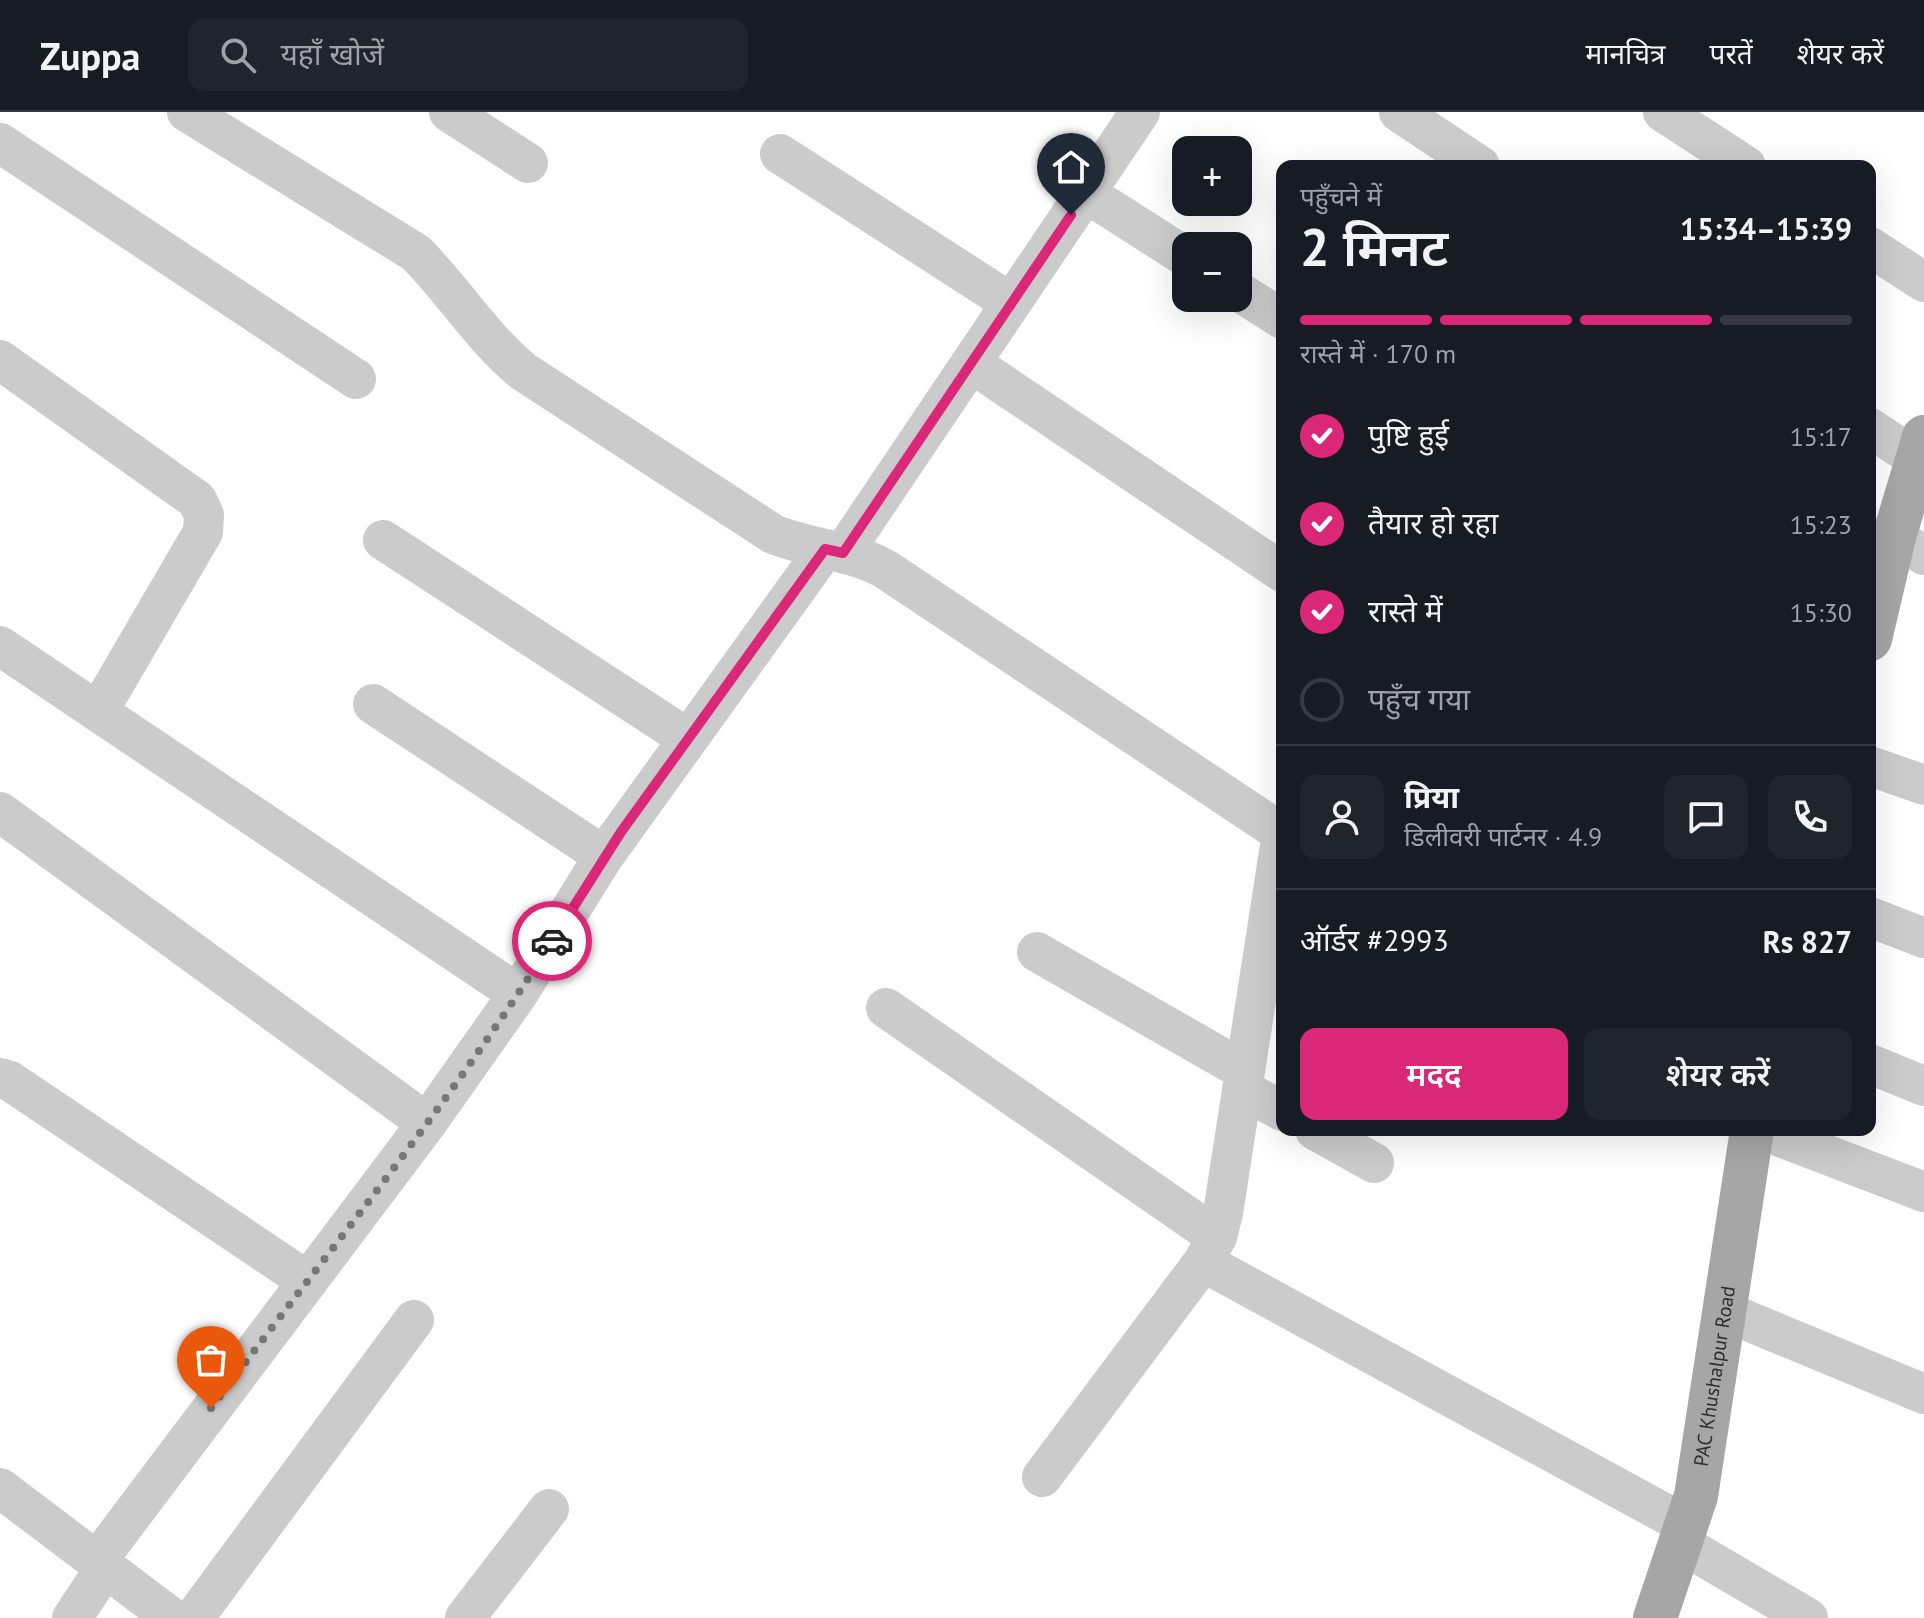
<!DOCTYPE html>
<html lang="hi">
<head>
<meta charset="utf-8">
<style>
  :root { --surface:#171b24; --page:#20242c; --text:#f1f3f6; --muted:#9ea1a6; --line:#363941; --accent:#db2777 }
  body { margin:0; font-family:"PT Sans","Noto Sans Devanagari",sans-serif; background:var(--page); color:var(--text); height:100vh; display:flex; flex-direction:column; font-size:30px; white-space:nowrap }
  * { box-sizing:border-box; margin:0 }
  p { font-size:26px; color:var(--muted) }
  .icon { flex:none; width:44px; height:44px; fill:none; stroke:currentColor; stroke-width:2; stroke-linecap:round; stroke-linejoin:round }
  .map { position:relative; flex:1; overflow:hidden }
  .details { position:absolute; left:1276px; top:48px; width:600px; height:976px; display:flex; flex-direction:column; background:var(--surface); border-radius:16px; box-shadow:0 8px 32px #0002 }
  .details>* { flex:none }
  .fabs { position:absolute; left:1172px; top:24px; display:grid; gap:16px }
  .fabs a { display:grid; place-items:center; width:80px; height:80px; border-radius:16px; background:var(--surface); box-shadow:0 8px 32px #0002; font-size:40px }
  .pin { position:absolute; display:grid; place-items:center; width:68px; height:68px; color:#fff; margin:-82px -34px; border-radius:50% 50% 50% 0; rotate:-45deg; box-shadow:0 0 8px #0007 }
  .pin .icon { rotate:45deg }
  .courier { position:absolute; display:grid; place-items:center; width:80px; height:80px; margin:-40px; border:6px solid #db2777; border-radius:50%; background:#fff; color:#222; box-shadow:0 2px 10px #0007 }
  .overview em { font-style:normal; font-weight:600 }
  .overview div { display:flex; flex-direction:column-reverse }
  .overview { display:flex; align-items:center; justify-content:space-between; height:136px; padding:0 24px }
  h1 { font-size:52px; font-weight:600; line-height:60px }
  .bar { display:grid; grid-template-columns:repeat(4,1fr); gap:12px 8px; align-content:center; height:96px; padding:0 24px }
  .bar i { height:10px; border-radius:6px; background:var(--line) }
  .bar .active { background:var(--accent) }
  .bar p { grid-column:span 4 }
  .line { display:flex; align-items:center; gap:20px; padding:0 24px; border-top:2px solid var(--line) }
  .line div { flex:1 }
  .round { display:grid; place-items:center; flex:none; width:84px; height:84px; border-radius:16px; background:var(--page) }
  ol { padding:0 24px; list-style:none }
  li { display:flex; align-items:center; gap:24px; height:88px }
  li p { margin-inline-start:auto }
  li .icon { padding:8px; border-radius:50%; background:var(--accent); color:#fff; stroke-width:4 }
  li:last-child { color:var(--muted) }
  li i { width:44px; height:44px; border:4px solid var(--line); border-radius:50% }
  .primary-button { display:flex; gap:16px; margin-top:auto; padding:16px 24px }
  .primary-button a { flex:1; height:92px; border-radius:16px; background:var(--accent); color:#fff; font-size:32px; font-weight:600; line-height:92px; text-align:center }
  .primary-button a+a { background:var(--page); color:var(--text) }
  header { display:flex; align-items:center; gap:48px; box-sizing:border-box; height:112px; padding:0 40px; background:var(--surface); border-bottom:2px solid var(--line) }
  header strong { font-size:38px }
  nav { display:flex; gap:44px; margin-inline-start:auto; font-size:28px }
  .search { width:560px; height:72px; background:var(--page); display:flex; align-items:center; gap:20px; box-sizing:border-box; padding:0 28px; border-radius:16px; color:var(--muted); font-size:30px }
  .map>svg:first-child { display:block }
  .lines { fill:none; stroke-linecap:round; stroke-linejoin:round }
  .minor { stroke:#cbcbcb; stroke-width:40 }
  .major { stroke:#a6a6a6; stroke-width:44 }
  .done { stroke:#777; stroke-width:8; stroke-dasharray:0 14.4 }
  .route { stroke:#db2777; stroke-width:10 }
  .labels { text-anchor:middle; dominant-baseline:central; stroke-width:8; stroke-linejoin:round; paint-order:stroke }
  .street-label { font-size:20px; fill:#2e2e2e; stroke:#fff }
</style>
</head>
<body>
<header>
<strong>Zuppa</strong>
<div class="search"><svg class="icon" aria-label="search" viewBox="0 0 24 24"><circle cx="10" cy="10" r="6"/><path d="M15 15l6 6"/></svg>यहाँ खोजें</div>
<nav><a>मानचित्र</a><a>परतें</a><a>शेयर करें</a></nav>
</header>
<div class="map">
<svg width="1924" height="1506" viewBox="0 0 1924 1506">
  <rect width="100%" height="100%" fill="#fff"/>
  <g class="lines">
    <path class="minor" d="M 187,0 L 416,141 C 454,179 482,226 524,260 L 773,422 C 810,437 850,438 885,457 L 1282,721
      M 449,0 L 528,51
      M 1399,0 L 1480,54
      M 1663,0 L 1746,54
      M 0,31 L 356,267
      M 780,42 L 1011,191
      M 1086,81 L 1186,145
      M 1870,135 L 1924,170
      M 1238,179 L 1282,207
      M 0,248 L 197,388 L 204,403 L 203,420 L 98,600
      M 971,251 L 1282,460
      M 1870,316 L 1917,347
      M 1894,425 L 1924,443
      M 383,428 L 687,626
      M 843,441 L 1140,0
      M 0,534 L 518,882
      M 373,592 L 604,744
      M 1870,654 L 1924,673
      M 0,700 L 427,1011
      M 1870,805 L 1924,826
      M 1037,840 L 1245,959
      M 886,896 L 1217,1125
      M 1870,952 L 1924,974
      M 0,966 L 10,969 L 306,1168
      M 1242,977 L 1282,999
      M 1315,1018 L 1374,1051
      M 1762,1018 L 1924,1080
      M 1203,1150 L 1686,1413
      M 1724,1199 L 1924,1282
      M 1042,1365 L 1203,1150 L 1217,1125 L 1223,1101 L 1282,721
      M 0,1376 L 172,1506
      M 1680,1431 L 1808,1506
      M 97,1449 L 427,1011 L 518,882 L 604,744 L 825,437
      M 72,1506 L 105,1456
      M 194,1506 L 414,1208
      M 465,1506 L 549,1397"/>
    <g class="major">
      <path d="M 1870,527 L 1894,425 L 1924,325"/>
      <path id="s1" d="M 1655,1506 L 1696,1384 L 1752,1018"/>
    </g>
  </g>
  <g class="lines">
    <path class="done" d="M 211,1296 C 326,1142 450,992 552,829"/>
    <path class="route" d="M 552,829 L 621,720 L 825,437 L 843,441 L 1071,103"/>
  </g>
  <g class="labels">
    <g class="street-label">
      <text stroke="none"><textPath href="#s1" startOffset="250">PAC Khushalpur Road</textPath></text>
    </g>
  </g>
</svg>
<div class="fabs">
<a>+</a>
<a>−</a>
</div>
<div class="pin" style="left:211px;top:1296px;background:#ea580c"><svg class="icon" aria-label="bag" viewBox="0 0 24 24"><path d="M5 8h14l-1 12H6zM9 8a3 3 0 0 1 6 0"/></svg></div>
<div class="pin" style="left:1071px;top:103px;background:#1f2937"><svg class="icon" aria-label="home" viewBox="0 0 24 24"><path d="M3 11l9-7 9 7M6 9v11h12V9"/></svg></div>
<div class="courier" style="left:552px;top:829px"><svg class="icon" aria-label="car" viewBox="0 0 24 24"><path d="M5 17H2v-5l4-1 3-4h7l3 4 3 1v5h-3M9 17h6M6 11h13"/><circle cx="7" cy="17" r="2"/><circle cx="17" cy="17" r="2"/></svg></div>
<section class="details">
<div class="overview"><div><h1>2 मिनट</h1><p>पहुँचने में</p></div><em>15:34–15:39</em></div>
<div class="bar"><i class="active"></i><i class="active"></i><i class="active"></i><i></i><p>रास्ते में · 170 m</p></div>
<ol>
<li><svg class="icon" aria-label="check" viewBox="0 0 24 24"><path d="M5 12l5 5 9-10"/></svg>पुष्टि हुई<p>15:17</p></li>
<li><svg class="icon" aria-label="check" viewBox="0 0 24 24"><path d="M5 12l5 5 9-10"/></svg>तैयार हो रहा<p>15:23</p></li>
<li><svg class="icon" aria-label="check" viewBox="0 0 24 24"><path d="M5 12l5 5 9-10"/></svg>रास्ते में<p>15:30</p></li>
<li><i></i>पहुँच गया</li>
</ol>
<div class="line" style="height:144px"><a class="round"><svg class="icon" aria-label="person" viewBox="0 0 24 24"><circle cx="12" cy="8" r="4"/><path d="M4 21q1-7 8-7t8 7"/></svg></a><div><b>प्रिया</b><p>डिलीवरी पार्टनर · 4.9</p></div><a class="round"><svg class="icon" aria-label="chat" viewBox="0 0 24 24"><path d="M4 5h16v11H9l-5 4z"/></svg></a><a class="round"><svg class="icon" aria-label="phone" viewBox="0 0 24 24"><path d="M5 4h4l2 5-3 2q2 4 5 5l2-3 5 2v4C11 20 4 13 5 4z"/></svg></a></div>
<div class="line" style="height:104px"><div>ऑर्डर #2993</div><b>Rs 827</b></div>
<div class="primary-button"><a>मदद</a><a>शेयर करें</a></div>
</section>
</div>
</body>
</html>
